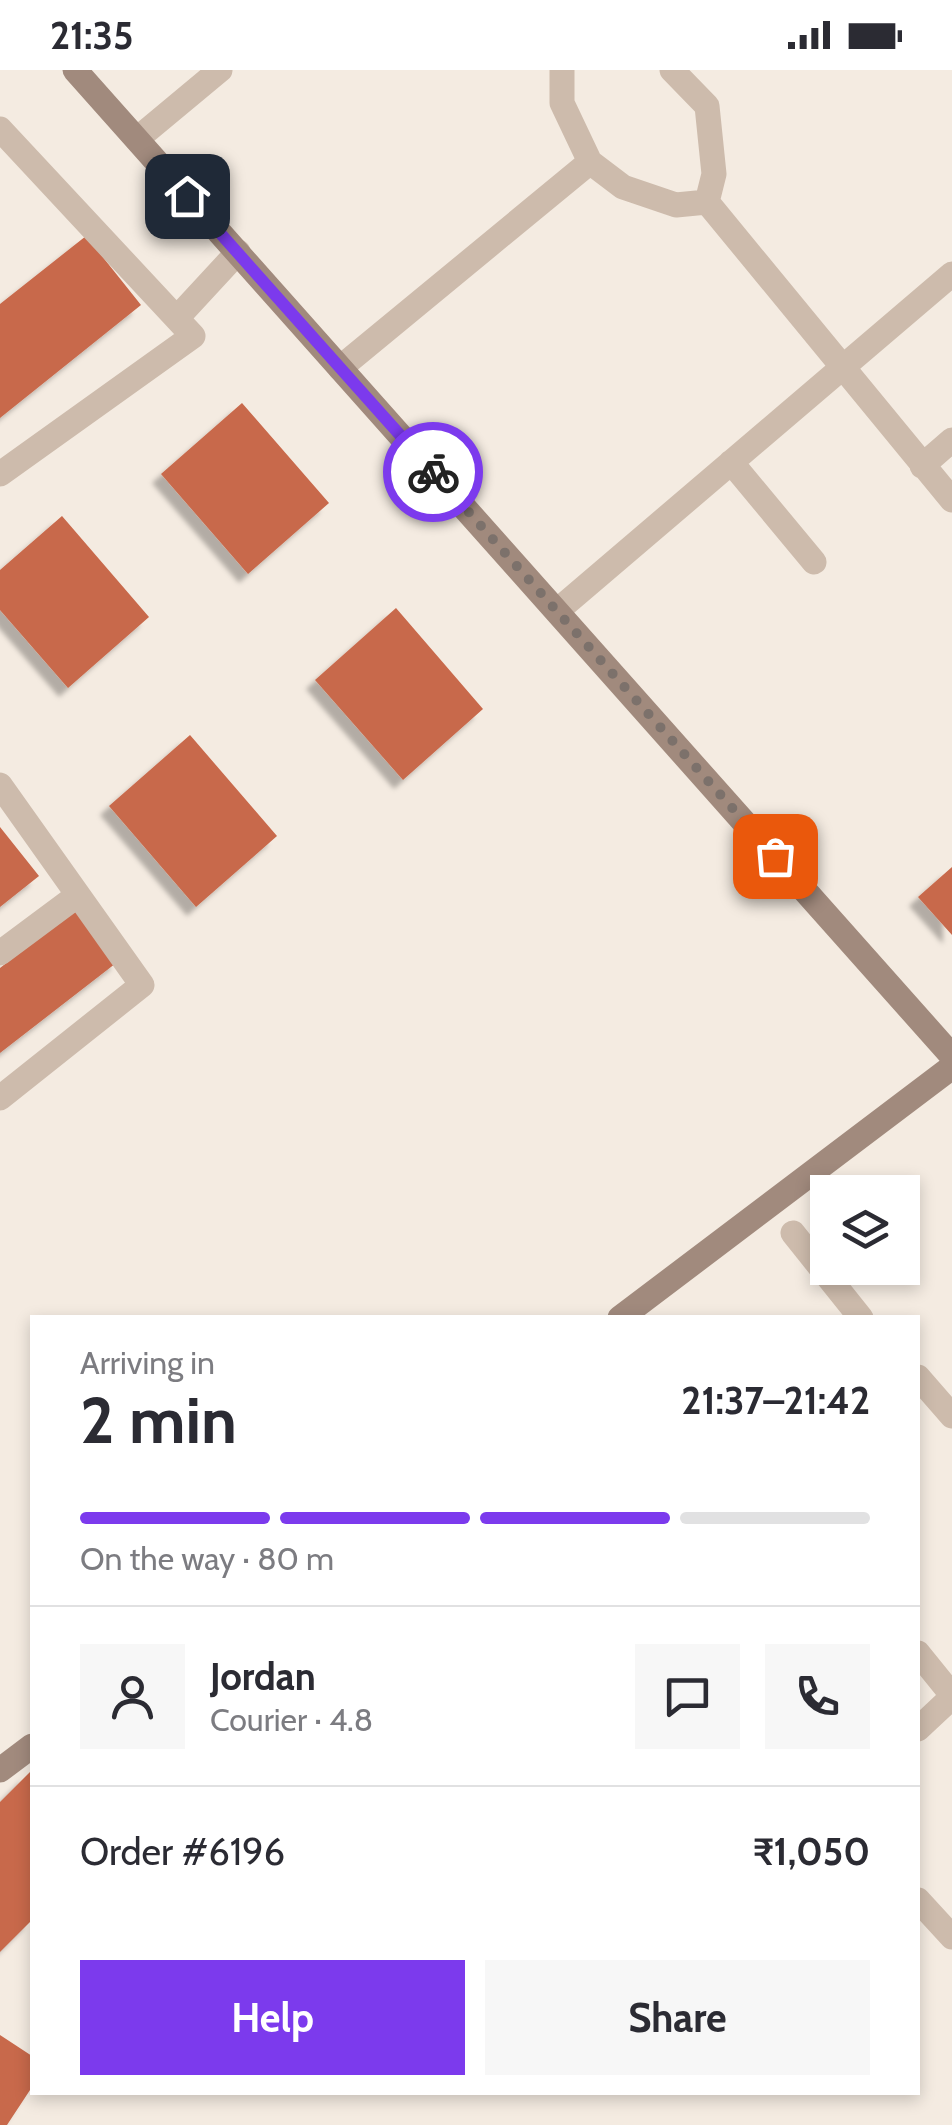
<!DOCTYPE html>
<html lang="en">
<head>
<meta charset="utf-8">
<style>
  :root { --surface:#fff; --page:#f7f7f7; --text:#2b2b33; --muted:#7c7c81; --line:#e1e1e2; --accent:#7c3aed }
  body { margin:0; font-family:Cabin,sans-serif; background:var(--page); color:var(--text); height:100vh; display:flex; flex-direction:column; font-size:38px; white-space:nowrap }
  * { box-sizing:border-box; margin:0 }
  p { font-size:32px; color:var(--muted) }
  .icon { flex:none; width:55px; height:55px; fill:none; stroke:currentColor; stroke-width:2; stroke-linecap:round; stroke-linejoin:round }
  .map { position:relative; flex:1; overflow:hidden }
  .side { position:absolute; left:30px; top:1245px; width:890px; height:780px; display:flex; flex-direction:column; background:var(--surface); border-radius:0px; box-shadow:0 5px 15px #0003 }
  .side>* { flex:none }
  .tools { position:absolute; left:810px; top:1105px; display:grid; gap:20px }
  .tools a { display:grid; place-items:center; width:110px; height:110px; border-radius:0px; background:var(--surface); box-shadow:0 5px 15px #0003; font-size:50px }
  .pin { position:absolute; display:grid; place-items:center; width:85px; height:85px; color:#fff; margin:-42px; border-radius:20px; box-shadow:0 5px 15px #0006 }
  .courier { position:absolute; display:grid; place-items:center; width:100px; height:100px; margin:-50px; border:8px solid #7c3aed; border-radius:50%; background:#fff; color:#222; box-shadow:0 2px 12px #0007 }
  .headline em { font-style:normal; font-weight:700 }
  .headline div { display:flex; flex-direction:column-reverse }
  .headline { display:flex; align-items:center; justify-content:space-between; height:170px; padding:0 50px }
  h1 { font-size:65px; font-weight:700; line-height:75px }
  .bar { display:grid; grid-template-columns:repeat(4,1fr); gap:15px 10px; align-content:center; height:120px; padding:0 50px }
  .bar i { height:12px; border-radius:8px; background:var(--line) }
  .bar .on { background:var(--accent) }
  .bar p { grid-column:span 4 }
  .line { display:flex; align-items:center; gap:25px; padding:0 50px; border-top:2px solid var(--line) }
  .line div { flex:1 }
  .round { display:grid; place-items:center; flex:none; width:105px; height:105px; border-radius:0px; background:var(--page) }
  .button { display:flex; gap:20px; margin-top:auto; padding:20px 50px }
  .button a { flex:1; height:115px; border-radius:0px; background:var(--accent); color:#fff; font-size:40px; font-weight:700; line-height:115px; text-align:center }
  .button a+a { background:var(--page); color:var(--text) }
  .status { display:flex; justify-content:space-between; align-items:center; height:70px; padding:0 50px; background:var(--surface); direction:ltr }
  .status svg { height:28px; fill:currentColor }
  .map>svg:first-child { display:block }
  .building { fill:#c8694b; filter:url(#shadow) }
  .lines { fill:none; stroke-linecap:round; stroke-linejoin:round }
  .street { stroke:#cdbbac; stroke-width:25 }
  .secondary { stroke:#a18a7d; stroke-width:25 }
  .done { stroke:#7c716b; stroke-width:10; stroke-dasharray:0 18 }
  .route { stroke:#7c3aed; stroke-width:12 }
</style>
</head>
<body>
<div class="status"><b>21:35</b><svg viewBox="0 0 49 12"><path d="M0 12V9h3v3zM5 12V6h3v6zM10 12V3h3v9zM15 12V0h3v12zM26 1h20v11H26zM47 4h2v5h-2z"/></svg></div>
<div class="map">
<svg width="952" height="2055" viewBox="0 0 952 2055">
  <defs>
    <filter id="shadow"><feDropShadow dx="-9" dy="9" stdDeviation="2.5" flood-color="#0004"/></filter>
  </defs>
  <rect width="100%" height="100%" fill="#f4ebe1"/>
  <path class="building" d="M 86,166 L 141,235 L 0,348 L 0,234 Z
    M 242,333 L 329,433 L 248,504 L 161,404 Z
    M 62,446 L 149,547 L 68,618 L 0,540 L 0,500 Z
    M 396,538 L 483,639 L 403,710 L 315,610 Z
    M 190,665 L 277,766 L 196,837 L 109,736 Z
    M 0,757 L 39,806 L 0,837 Z
    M 952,797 L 952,865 L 918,827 Z
    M 79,837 L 120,890 L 0,983 L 0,898 Z
    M 30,1702 L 32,1850 L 0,1882 L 0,1732 Z
    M 0,1965 L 32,1986 L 32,2017 L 7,2055 L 0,2055 Z"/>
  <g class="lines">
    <path class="street" d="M 562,0 L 562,33 L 590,92 L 623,117 L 676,135 L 707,132 L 952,430
      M 672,0 L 707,36 L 714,104 L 707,132
      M 0,59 L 193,266 L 0,404
      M 137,69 L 220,0
      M 177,248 L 238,182
      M 340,298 L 590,92
      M 731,392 L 814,492
      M 922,396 L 952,370
      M 557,541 L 952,204
      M 0,715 L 142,915 L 0,1028
      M 0,883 L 78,825
      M 793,1163 L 861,1248
      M 918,1307 L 952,1346
      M 918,1583 L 952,1625
      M 918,1659 L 952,1627
      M 918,1830 L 952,1867"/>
    <path class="secondary" d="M 75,0 L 952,986
      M 620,1248 L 952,997
      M 0,1700 L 32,1676"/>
  </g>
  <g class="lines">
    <path class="done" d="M 433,402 L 775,786"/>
    <path class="route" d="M 187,126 L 433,402"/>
  </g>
</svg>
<div class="tools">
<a><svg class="icon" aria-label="layers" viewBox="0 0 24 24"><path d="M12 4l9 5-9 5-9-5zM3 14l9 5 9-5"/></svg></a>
</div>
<div class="pin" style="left:775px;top:786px;background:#ea580c"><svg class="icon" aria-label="bag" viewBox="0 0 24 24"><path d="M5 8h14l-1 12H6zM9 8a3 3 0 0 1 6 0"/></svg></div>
<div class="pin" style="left:187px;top:126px;background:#1f2937"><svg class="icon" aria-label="home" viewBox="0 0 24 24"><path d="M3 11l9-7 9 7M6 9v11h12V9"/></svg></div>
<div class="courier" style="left:433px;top:402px"><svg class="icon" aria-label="bike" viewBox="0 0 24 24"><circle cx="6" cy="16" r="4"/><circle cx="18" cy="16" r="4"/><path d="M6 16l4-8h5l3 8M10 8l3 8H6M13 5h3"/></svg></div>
<section class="side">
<div class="headline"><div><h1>2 min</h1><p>Arriving in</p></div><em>21:37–21:42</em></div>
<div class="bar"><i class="on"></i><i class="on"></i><i class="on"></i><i></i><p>On the way · 80 m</p></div>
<div class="line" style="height:180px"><a class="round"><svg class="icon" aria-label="person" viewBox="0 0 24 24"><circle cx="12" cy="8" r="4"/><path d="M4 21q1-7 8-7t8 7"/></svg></a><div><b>Jordan</b><p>Courier · 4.8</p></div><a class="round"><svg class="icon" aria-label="chat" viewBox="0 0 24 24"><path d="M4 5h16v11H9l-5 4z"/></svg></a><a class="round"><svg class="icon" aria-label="phone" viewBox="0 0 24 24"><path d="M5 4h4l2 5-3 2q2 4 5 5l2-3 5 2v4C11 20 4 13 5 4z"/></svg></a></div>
<div class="line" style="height:130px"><div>Order #6196</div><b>₹1,050</b></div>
<div class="button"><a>Help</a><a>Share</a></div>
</section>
</div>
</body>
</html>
